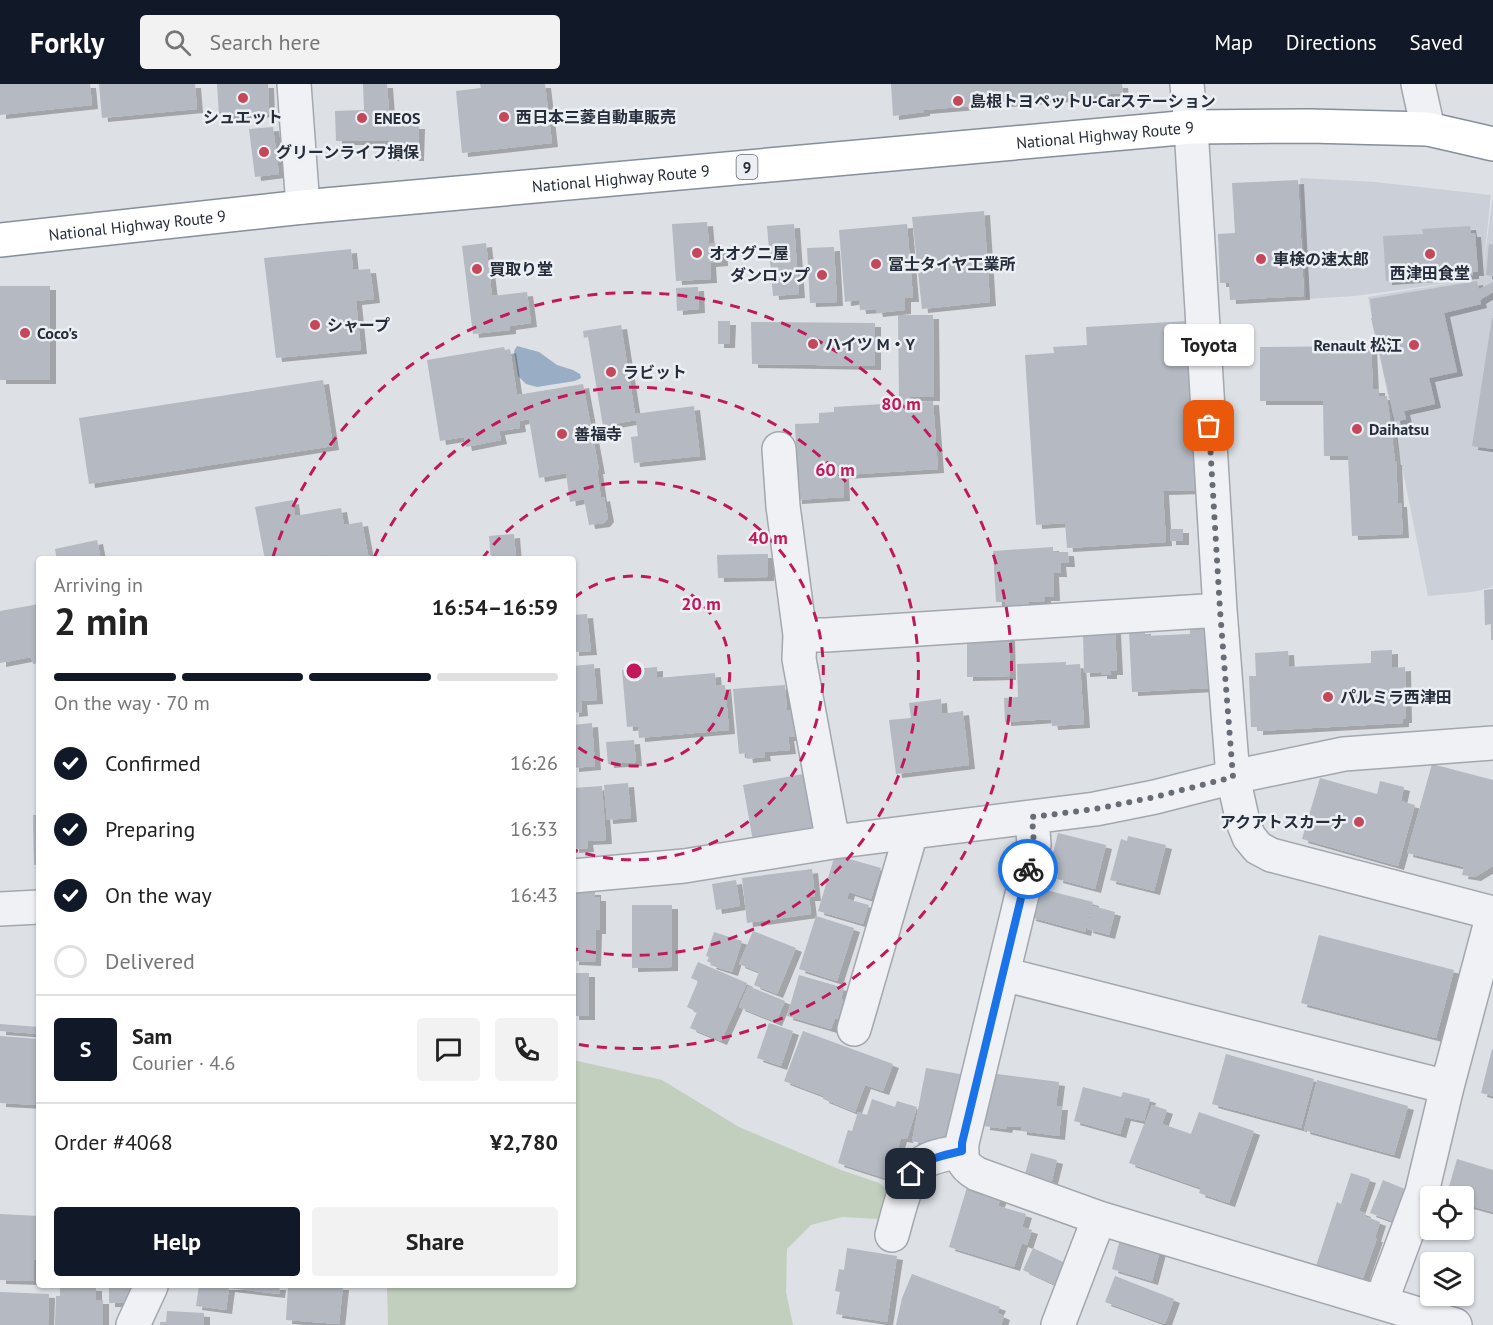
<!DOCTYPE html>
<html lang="en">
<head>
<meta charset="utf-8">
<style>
  :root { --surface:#fff; --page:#f2f2f2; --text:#222; --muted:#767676; --line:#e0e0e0; --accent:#111827 }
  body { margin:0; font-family:"PT Sans","Noto Sans JP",sans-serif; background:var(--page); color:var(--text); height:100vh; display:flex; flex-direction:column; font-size:22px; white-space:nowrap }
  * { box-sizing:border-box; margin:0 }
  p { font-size:20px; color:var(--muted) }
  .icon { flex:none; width:33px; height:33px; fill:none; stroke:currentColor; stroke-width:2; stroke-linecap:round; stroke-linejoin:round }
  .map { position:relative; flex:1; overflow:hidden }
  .drawer { position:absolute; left:36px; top:472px; width:540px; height:732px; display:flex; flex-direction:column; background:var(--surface); border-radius:6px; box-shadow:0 2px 4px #0004 }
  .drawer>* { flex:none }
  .controls { position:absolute; left:1420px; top:1102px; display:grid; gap:12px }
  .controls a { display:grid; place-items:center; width:54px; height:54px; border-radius:6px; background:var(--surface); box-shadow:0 2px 4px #0004; font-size:30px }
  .pin { position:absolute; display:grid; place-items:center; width:51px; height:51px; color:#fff; margin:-26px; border-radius:12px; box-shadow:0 3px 9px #0006 }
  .courier { position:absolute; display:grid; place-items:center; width:60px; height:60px; margin:-30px; border:4px solid #1a73e8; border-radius:50%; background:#fff; color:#222; box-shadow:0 2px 8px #0007 }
  .bubble { position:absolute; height:42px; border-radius:6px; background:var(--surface); box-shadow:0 2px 4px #0004; font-size:20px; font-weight:600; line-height:42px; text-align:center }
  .head em { font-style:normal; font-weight:600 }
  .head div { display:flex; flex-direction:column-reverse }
  .head { display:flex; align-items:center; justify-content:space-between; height:102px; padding:0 18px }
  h1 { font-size:39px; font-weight:600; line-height:45px }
  .bar { display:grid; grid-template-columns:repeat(4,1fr); gap:9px 6px; align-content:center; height:72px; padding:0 18px }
  .bar i { height:8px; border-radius:4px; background:var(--line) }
  .bar .on { background:var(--accent) }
  .bar p { grid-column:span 4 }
  .line { display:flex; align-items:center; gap:15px; padding:0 18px; border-top:2px solid var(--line) }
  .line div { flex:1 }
  .round { display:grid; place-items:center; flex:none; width:63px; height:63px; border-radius:6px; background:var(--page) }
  ol { padding:0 18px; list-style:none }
  li { display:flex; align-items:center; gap:18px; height:66px }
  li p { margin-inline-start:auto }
  li .icon { padding:6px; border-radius:50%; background:var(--accent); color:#fff; stroke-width:4 }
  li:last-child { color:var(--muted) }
  li i { width:33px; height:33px; border:3px solid var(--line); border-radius:50% }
  .primary-button { display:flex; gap:12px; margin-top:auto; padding:12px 18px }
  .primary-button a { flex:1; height:69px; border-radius:6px; background:var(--accent); color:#fff; font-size:24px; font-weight:600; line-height:69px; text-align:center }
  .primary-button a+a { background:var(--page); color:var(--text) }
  header { display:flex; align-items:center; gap:36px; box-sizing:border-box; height:84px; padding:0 30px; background:var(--accent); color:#fff }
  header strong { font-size:28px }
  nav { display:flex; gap:33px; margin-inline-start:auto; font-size:21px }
  .search { width:420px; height:54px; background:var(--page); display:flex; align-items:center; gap:15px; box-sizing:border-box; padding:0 21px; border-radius:6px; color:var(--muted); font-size:22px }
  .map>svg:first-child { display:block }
  .built { fill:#cbcfd7 }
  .green { fill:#c2cfbe }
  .water { fill:#99aec4 }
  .building { fill:#b4b9c2; filter:url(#shadow) }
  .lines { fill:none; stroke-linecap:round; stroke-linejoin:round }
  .minor-casing { stroke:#a3a7af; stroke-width:36 }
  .highway-casing { stroke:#858e9b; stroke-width:36 }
  .minor { stroke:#eff1f4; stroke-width:33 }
  .highway { stroke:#fff; stroke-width:33 }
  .done { stroke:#676c76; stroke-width:6; stroke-dasharray:0 10.8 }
  .route { stroke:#1a73e8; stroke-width:8 }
  .ring { fill:none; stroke:#c2185b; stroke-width:3; stroke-dasharray:10 8 }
  .poi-dot { fill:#c4485a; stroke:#eceff3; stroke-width:2 }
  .labels { text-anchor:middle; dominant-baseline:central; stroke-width:5; stroke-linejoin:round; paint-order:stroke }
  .shield { fill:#eceff3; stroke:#626872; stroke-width:1.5 }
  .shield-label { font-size:15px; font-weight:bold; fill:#272e3b }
  .poi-label { font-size:16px; font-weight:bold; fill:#272e3b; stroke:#eceff3; text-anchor:start }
  .street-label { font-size:16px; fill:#272e3b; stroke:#eceff3 }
  .centre { fill:#c2185b; stroke:#eceff3; stroke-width:3 }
  .ring-label { font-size:18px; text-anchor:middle; font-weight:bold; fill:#c2185b; stroke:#eceff3; stroke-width:5; stroke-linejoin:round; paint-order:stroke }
</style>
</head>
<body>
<header>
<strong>Forkly</strong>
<div class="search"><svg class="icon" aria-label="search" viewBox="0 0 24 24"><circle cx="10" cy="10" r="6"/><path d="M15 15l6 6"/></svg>Search here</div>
<nav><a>Map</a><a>Directions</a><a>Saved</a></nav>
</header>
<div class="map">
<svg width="1493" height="1241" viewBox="0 0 1493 1241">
  <defs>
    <filter id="shadow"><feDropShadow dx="6" dy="4" stdDeviation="0" flood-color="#0004"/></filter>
  </defs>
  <rect width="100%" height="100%" fill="#dde0e5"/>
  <path class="built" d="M 1300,94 L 1375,98 L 1491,111 L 1482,194 L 1493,111 L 1493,503 L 1472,508 L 1428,512 L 1368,213 L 1470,196 L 1355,212 L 1306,215 Z"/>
  <path class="green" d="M 573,976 L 662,996 L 739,1043 L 841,1086 L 879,1099 L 888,1106 L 885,1123 L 879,1135 L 842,1133 L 811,1141 L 787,1165 L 786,1208 L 793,1241 L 388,1241 L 387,1202 L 573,1202 Z"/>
  <path class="water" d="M 517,262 L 539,268 L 557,281 L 573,286 L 580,290 L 581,294 L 575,297 L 537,303 L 526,300 L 518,292 L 514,267 Z"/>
  <path class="building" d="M 0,0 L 90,0 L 92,21 L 0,31 Z
    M 99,0 L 195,0 L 197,25 L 102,34 Z
    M 217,0 L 268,0 L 269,29 L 219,32 Z
    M 363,0 L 387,0 L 390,41 L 419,41 L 418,73 L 391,73 L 391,57 L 336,57 L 335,27 L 364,26 Z
    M 480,0 L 545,0 L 552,59 L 462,69 L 456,7 L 481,4 Z
    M 891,0 L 1122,0 L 1123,9 L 924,26 L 924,28 L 893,32 Z
    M 273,43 L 279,90 L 255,93 L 249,45 Z
    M 1298,96 L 1304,212 L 1230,216 L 1229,199 L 1220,199 L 1218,150 L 1235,149 L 1232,99 Z
    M 984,127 L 990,218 L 922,225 L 912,133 Z
    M 707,138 L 709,160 L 721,159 L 722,178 L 710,179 L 711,195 L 676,197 L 672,140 Z
    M 794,140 L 799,210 L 773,212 L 767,142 Z
    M 907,140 L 913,214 L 905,214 L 905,226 L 877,229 L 876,225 L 860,226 L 859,216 L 845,218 L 839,146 Z
    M 1470,142 L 1471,149 L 1475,149 L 1478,188 L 1473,188 L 1473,191 L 1386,197 L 1383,152 L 1423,150 L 1422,145 Z
    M 486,159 L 492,212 L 527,208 L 531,239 L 510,242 L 510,246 L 473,250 L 462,162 Z
    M 1489,160 L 1493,161 L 1493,192 L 1486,191 Z
    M 834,163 L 837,218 L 810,219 L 807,164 Z
    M 351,165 L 353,186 L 370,185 L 374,215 L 356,217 L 361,266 L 276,274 L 264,174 Z
    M 1477,197 L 1479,205 L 1493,198 L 1493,208 L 1480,216 L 1481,220 L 1444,229 L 1457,288 L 1429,294 L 1435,320 L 1404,327 L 1406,335 L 1395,338 L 1371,234 L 1372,234 L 1370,215 Z
    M 0,202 L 50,202 L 50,296 L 0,296 Z
    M 698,203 L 699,225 L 677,227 L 676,204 Z
    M 898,231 L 933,231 L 934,313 L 910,313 L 910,318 L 933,317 L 938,385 L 843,391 L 844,413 L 796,416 L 793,364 L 796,364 L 795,340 L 819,339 L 819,329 L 834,328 L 834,323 L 899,319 Z
    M 1492,234 L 1493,234 L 1493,365 L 1472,362 Z
    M 718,237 L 730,237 L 729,260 L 718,260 Z
    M 1187,237 L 1198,406 L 1163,407 L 1166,458 L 1067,464 L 1065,439 L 1036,441 L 1025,271 L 1054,269 L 1053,263 L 1087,261 L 1086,243 Z
    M 751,238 L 875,239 L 875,282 L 752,280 Z
    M 621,241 L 635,330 L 694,322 L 700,372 L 634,379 L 631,353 L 638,352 L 636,336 L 603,342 L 588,253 L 584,254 L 583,247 Z
    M 1371,262 L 1373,305 L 1379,305 L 1379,312 L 1387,312 L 1395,377 L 1396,377 L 1398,419 L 1401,419 L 1403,450 L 1352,452 L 1348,372 L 1324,372 L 1323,317 L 1260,317 L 1260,263 Z
    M 504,263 L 505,266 L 510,265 L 517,311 L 583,300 L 599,386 L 597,386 L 601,414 L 604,413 L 608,434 L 604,439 L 589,441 L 584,415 L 570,418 L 566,389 L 539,394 L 529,335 L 519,337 L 520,344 L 499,347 L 501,356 L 466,363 L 464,353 L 440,357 L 427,276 Z
    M 323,296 L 333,362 L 89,400 L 79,334 Z
    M 293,416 L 295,432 L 341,424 L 344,441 L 362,438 L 369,476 L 332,476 L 331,471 L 306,476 L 265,476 L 255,423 Z
    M 1170,445 L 1183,445 L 1183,457 L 1170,457 Z
    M 514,450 L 516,474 L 491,476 L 489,452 Z
    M 97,456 L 101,476 L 57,476 L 55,465 Z
    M 1053,463 L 1053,468 L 1068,468 L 1069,479 L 1060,479 L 1061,489 L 1053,489 L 1054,513 L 1045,513 L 1045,517 L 1029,518 L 1029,525 L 1005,526 L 1005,518 L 996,518 L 993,467 Z
    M 768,470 L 768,493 L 718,494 L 717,471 Z
    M 1493,505 L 1493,556 L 1491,556 L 1491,540 L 1485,541 L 1484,506 Z
    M 39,520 L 39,579 L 33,580 L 31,573 L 0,579 L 0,527 Z
    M 587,530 L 591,567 L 573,568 L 573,531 Z
    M 1206,543 L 1209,604 L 1132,608 L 1129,547 L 1145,546 L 1145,552 L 1190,550 L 1190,544 Z
    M 1115,546 L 1117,587 L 1111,587 L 1111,591 L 1101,591 L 1101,588 L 1084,589 L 1083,548 Z
    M 978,553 L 1009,553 L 1010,592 L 967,593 L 967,558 L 978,558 Z
    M 1392,566 L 1392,584 L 1405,583 L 1406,635 L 1403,635 L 1403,639 L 1257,647 L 1257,643 L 1251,643 L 1249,592 L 1256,592 L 1255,569 L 1288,567 L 1289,583 L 1371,579 L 1371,567 Z
    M 1066,578 L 1066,581 L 1080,580 L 1084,640 L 1052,642 L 1051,635 L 1005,638 L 1004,614 L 1018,613 L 1017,580 Z
    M 594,580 L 597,616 L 581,617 L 582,628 L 573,629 L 573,582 Z
    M 657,583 L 657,594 L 715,589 L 716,602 L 725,601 L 729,646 L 639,654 L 638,642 L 627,643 L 622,586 Z
    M 785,601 L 787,627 L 795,626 L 797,653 L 788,653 L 790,666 L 764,668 L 765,673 L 747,675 L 746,669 L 739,670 L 733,605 Z
    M 941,615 L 942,630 L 963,627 L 969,681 L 896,690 L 889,636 L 911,634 L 909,619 Z
    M 592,639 L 595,682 L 573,684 L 573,641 Z
    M 634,656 L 636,678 L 608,680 L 606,658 Z
    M 1432,680 L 1493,696 L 1493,782 L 1475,793 L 1462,791 L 1464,783 L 1407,769 Z
    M 808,689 L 818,746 L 753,757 L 743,701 Z
    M 1320,694 L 1377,710 L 1380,697 L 1404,703 L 1401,717 L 1415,721 L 1398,782 L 1302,755 Z
    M 628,699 L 631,734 L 607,736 L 604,701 Z
    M 602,702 L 606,756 L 587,757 L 588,764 L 573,765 L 573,704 Z
    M 33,731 L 39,731 L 39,780 L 34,781 Z
    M 1058,749 L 1106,761 L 1095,805 L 1057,795 L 1059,787 L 1049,785 Z
    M 1128,752 L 1166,761 L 1154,807 L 1110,796 L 1121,755 L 1127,757 Z
    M 839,772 L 881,784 L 871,815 L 849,808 L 847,815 L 869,821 L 863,840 L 818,827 L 834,774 L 838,775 Z
    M 812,785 L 815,813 L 809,813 L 811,830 L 747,839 L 742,794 Z
    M 736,796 L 740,822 L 716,826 L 712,800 Z
    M 1038,804 L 1093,818 L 1085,848 L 1030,833 Z
    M 575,807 L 595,807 L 595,813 L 600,813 L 600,846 L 596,846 L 595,878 L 573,877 L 573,814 L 575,814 Z
    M 632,821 L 672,821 L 672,883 L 632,884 Z
    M 1093,822 L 1115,828 L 1109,851 L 1087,845 Z
    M 816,832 L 854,844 L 837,897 L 799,885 Z
    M 753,847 L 796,864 L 777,910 L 754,901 L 759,888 L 739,880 Z
    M 714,848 L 742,857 L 732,888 L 710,881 L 711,879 L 707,877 L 709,873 L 706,872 Z
    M 1319,851 L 1454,886 L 1436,954 L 1301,919 Z
    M 698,878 L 747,899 L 721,957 L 690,944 L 697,928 L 687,923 L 698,897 L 691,894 Z
    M 573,889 L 589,889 L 589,932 L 573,932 Z
    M 799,891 L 844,904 L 841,915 L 843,916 L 838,935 L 835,934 L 831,945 L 787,932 Z
    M 748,902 L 785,917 L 776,938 L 739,923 Z
    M 769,939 L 793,947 L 781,982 L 757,974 Z
    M 0,940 L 39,943 L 39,950 L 0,947 Z
    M 803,947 L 893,980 L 883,1007 L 865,1001 L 855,1028 L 823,1015 L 824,1012 L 784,997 Z
    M 0,952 L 39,955 L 39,1021 L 0,1019 Z
    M 1492,965 L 1493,965 L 1493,1012 L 1481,1009 Z
    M 1226,970 L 1314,995 L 1301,1044 L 1212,1020 Z
    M 926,984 L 965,991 L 951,1062 L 937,1062 L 912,1057 Z
    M 990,989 L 1059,998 L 1056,1022 L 1062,1022 L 1059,1052 L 1021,1047 L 1021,1043 L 1007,1042 L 1006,1045 L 984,1042 Z
    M 1317,996 L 1408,1022 L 1394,1071 L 1304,1046 Z
    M 1083,1003 L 1121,1013 L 1123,1008 L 1150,1015 L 1144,1037 L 1125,1033 L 1120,1050 L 1074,1037 Z
    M 872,1015 L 895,1023 L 897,1017 L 917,1023 L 907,1055 L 901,1054 L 888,1095 L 838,1079 L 848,1046 L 852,1047 L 858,1028 L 867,1031 Z
    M 1152,1021 L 1167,1026 L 1162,1040 L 1191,1050 L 1199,1028 L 1254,1047 L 1229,1119 L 1199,1109 L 1201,1104 L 1129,1079 L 1144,1040 L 1145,1040 Z
    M 1031,1069 L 1057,1076 L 1050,1104 L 1023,1097 Z
    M 1457,1075 L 1493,1086 L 1493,1128 L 1464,1120 L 1464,1113 L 1446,1113 Z
    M 1351,1089 L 1370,1095 L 1359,1127 L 1365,1129 L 1364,1132 L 1380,1138 L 1375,1154 L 1377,1154 L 1362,1197 L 1316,1182 L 1337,1118 L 1341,1120 Z
    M 1383,1096 L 1412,1108 L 1400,1140 L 1370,1129 Z
    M 968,1100 L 1002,1110 L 998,1122 L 1026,1130 L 1022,1143 L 1032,1146 L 1027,1161 L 1022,1159 L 1014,1183 L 949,1163 Z
    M 0,1130 L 39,1132 L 39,1176 L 34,1176 L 34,1197 L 0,1196 Z
    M 1120,1155 L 1160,1167 L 1152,1197 L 1112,1185 Z
    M 847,1164 L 897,1172 L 887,1238 L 836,1230 L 840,1208 L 835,1207 L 839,1185 L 844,1186 Z
    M 1033,1164 L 1072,1182 L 1062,1204 L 1023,1186 Z
    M 912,1190 L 1000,1223 L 997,1229 L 1004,1232 L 1001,1241 L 896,1241 L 902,1214 Z
    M 1115,1192 L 1174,1215 L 1165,1240 L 1105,1218 Z
    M 60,1202 L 96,1203 L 96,1216 L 103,1216 L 103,1241 L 55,1241 L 56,1212 L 60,1212 Z
    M 109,1202 L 135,1203 L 135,1219 L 109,1219 Z
    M 199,1202 L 280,1202 L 279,1210 L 229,1204 L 226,1226 L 196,1222 Z
    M 288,1202 L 343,1202 L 339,1240 L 286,1236 Z
    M 0,1208 L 49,1210 L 48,1241 L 0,1241 Z
    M 167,1227 L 204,1229 L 204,1241 L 160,1241 L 160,1238 L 166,1238 Z"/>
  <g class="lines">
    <g class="minor-casing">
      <path id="minor" d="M 294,0 L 303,123
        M 1187,0 L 1191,43 L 1220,526 L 1233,693 L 1243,738 L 1249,753 L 1258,764 L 1271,771 L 1493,829
        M 1418,0 L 1428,45
        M 779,365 L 783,422 L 800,551 L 799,575 L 833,758
        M 800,551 L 826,551 L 1220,526
        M 1032,733 L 1034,761 L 962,1059 C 961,1075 962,1081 977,1090 L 1099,1134 L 1455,1241
        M 573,792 L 684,782 L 833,758 L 1095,725 L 1155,713 L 1233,693 L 1344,670 L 1493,659
        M 0,825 L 39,823
        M 1003,890 L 1447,1003
        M 854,945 L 911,749
        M 892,1151 C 898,1131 906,1088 924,1078 C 935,1071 950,1070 962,1067
        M 1381,1218 L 1422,1108 L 1447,1003 L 1493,830
        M 133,1241 L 151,1202
        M 1058,1241 L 1099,1134"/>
    </g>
    <g class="highway-casing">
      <g id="highway">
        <path id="s1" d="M 0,156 L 303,123 L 1191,43 L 1309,42 L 1428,45 L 1493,60"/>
      </g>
    </g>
    <use href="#minor" class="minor"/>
    <use href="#highway" class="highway"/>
  </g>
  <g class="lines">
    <path class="done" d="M 1028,785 L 1034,761 L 1032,733 L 1095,725 L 1155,713 L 1233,693 L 1220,526 L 1209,342"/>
    <path class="route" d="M 911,1090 C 924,1074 942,1072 962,1067 L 962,1059 L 1028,785"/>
  </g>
  <g class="ring">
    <path d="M574 514A95 95 0 1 1 574 660"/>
    <path d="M482 475A189 189 0 1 1 574 766"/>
    <path d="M374 474A284 284 0 1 1 575 865"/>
    <path d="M273 473A378 378 0 1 1 575 960"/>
  </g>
  <g class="poi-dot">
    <circle cx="243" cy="14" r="6"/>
    <circle cx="958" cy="17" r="6"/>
    <circle cx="504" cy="33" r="6"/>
    <circle cx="362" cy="34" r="6"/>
    <circle cx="264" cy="68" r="6"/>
    <circle cx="697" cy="169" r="6"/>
    <circle cx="1430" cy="170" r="6"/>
    <circle cx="1261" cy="175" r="6"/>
    <circle cx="876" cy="180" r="6"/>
    <circle cx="477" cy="185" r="6"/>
    <circle cx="822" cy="191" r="6"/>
    <circle cx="315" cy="241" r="6"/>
    <circle cx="25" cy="249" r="6"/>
    <circle cx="813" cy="260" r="6"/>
    <circle cx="1414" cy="261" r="6"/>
    <circle cx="611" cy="288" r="6"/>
    <circle cx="1357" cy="345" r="6"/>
    <circle cx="562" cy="350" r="6"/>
    <circle cx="1328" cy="613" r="6"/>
    <circle cx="1359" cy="738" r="6"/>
  </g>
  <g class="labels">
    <rect class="shield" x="736.5" y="71" width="21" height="24" rx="4.5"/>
    <g class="shield-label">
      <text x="747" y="83">9</text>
    </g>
    <g class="poi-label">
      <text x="970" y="17">島根トヨペットU-Carステーション</text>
      <text x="243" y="33" text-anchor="middle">シュエット</text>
      <text x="516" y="33">西日本三菱自動車販売</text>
      <text x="374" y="34">ENEOS</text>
      <text x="276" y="68">グリーンライフ損保</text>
      <text x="709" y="169">オオグニ屋</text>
      <text x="1273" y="175">車検の速太郎</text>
      <text x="888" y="180">冨士タイヤ工業所</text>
      <text x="489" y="185">買取り堂</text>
      <text x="1430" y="189" text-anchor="middle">西津田食堂</text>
      <text x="810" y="191" text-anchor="end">ダンロップ</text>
      <text x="327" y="241">シャープ</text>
      <text x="37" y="249">Coco's</text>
      <text x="825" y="260">ハイツ M・Y</text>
      <text x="1402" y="261" text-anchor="end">Renault 松江</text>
      <text x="623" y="288">ラビット</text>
      <text x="1369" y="345">Daihatsu</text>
      <text x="574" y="350">善福寺</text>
      <text x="1340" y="613">パルミラ西津田</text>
      <text x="1347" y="738" text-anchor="end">アクアトスカーナ</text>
    </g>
    <g class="street-label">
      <text stroke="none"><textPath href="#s1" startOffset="1110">National Highway Route 9</textPath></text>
      <text stroke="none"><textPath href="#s1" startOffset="624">National Highway Route 9</textPath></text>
      <text stroke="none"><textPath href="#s1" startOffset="138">National Highway Route 9</textPath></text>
    </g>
  </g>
  <circle cx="634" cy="587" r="9" class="centre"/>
  <g class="ring-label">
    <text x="901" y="326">80 m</text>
    <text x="835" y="392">60 m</text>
    <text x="768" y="460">40 m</text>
    <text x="701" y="526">20 m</text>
  </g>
</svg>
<div class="controls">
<a><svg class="icon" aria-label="locate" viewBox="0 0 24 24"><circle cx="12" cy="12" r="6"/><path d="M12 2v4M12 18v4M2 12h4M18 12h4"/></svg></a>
<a><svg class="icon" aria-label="layers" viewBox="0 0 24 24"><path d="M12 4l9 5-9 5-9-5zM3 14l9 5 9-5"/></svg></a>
</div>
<div class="pin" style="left:1209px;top:342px;background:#ea580c"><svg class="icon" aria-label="bag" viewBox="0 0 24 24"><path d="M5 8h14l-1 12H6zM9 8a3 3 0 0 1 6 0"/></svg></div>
<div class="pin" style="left:911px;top:1090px;background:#1f2937"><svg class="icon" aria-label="home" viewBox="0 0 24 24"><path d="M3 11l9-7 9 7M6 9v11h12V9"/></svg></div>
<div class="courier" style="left:1028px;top:785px"><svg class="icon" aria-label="bike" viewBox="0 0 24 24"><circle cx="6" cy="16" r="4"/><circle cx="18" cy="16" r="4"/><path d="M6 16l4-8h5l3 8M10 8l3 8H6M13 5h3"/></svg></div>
<div class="bubble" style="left:1164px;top:240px;width:90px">Toyota</div>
<section class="drawer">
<div class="head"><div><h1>2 min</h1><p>Arriving in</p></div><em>16:54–16:59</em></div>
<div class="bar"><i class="on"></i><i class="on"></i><i class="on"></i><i></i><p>On the way · 70 m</p></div>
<ol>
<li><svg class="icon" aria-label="check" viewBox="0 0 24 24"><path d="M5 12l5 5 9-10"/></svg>Confirmed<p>16:26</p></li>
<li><svg class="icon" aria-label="check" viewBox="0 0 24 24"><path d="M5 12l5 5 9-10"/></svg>Preparing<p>16:33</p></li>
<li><svg class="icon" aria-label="check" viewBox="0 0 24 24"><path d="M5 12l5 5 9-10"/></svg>On the way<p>16:43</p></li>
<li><i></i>Delivered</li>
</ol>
<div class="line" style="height:108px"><b class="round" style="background:var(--accent);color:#fff">S</b><div><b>Sam</b><p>Courier · 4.6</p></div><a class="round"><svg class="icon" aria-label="chat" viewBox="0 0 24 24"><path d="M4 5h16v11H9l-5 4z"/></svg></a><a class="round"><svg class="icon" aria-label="phone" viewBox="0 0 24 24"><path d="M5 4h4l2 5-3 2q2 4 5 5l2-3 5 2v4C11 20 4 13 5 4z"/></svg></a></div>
<div class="line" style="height:78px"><div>Order #4068</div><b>¥2,780</b></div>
<div class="primary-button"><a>Help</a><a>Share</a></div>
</section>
</div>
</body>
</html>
